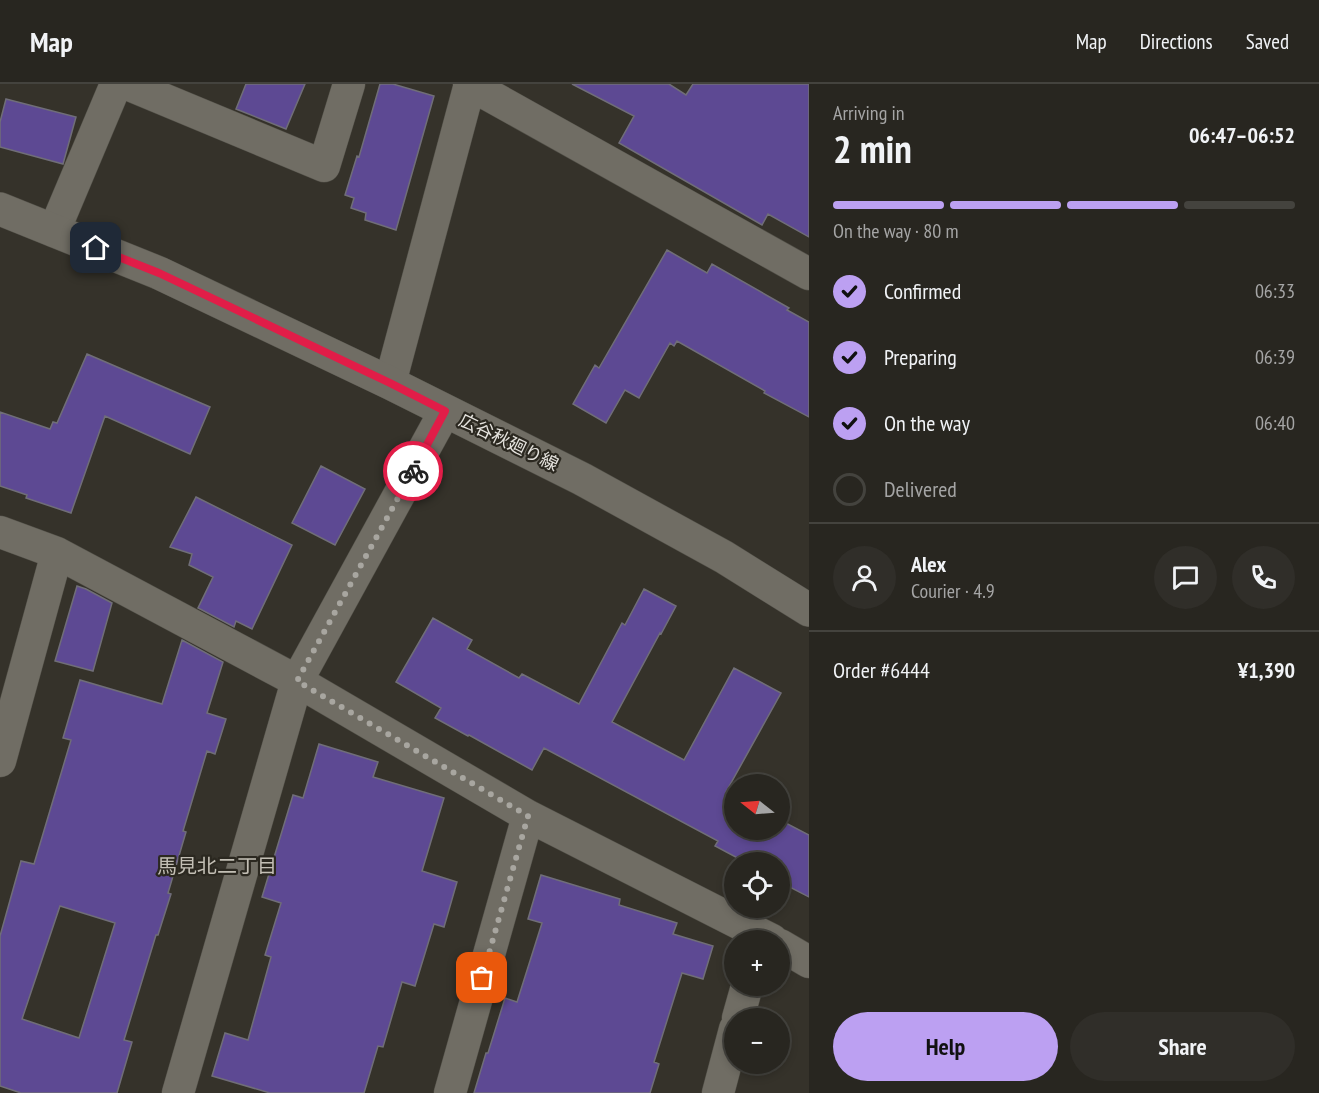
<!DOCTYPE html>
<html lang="en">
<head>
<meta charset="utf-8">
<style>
  :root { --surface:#282620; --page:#302e29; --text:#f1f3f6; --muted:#a5a5a5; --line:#44433e; --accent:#bca0f2 }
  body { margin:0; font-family:"PT Sans Narrow","Noto Sans JP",sans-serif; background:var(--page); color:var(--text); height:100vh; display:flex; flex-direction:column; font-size:22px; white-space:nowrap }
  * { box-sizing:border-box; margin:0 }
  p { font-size:20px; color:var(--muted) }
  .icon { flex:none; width:33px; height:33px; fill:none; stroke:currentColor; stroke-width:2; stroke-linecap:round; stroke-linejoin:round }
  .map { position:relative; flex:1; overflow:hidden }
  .panel { display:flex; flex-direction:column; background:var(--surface); width:510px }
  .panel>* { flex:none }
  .needle { width:39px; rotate:287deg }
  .buttons { position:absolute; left:724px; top:690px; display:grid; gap:12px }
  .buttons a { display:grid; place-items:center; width:66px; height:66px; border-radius:50%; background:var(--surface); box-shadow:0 3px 9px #0003,0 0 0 2px var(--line); font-size:30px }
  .pin { position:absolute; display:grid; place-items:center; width:51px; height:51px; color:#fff; margin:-26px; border-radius:12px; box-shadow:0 3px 9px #0006 }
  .courier { position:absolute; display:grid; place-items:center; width:60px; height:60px; margin:-30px; border:4px solid #e11d48; border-radius:50%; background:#fff; color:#222; box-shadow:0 2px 8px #0007 }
  .headline em { font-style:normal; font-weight:600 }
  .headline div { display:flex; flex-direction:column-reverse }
  .headline { display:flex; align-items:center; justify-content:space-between; height:102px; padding:0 24px }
  h1 { font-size:39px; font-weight:600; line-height:45px }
  .bar { display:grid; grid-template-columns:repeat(4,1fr); gap:9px 6px; align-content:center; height:72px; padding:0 24px }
  .bar i { height:8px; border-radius:4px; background:var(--line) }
  .bar .active { background:var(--accent) }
  .bar p { grid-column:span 4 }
  .line { display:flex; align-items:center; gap:15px; padding:0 24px; border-top:2px solid var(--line) }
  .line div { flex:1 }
  .round { display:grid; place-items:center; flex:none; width:63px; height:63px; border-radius:32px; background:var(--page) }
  ol { padding:0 24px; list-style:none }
  li { display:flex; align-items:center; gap:18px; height:66px }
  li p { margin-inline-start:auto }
  li .icon { padding:6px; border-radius:50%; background:var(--accent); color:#111; stroke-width:4 }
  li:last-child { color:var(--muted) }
  li i { width:33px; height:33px; border:3px solid var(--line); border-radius:50% }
  .cta { display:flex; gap:12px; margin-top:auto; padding:12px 24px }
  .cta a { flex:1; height:69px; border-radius:36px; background:var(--accent); color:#111; font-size:24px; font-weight:600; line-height:69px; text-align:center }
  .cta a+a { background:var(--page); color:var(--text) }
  header { display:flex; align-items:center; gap:36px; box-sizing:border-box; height:84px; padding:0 30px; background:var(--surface); border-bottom:2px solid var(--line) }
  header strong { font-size:28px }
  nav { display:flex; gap:33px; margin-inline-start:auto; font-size:21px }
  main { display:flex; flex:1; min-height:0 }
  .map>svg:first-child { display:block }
  .building { fill:#5d4993; stroke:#706e78; stroke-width:1.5; fill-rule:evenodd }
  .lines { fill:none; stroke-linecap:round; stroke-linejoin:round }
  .street-casing { stroke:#514f47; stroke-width:33 }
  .secondary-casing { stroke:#514f47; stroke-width:34 }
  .street { stroke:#706d64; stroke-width:32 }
  .secondary { stroke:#706d64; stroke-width:33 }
  .done { stroke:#a8a6a0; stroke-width:6; stroke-dasharray:0 10.8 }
  .route { stroke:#e11d48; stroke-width:8 }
  .labels { text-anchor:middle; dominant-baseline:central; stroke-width:4.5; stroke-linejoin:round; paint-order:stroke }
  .street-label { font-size:18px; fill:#e6e4df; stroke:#2b2820 }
  .neighbourhood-label { font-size:20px; fill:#c3bfb5; stroke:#2b2820 }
</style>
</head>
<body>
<header>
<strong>Map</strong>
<nav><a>Map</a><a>Directions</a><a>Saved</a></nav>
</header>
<main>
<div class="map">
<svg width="809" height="1009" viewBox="0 0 809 1009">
  <rect width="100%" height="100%" fill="#35322a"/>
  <path class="building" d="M 246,0 L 305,0 L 286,45 L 236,25 Z
    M 380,0 L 393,0 L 434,12 L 396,146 L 365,136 L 366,129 L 351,124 L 354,114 L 345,111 L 357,72 L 359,73 Z
    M 572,0 L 669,0 L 686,11 L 693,0 L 809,0 L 809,153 L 768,130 L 762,141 L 619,59 L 634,32 Z
    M 6,15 L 76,33 L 63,80 L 0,63 L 0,38 Z
    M 667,166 L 707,189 L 712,180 L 789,224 L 787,226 L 809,238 L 809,333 L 764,309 L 765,307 L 677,257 L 674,262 L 670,259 L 639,314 L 625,306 L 606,339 L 573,320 L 595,281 L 599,284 Z
    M 87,270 L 210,323 L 190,370 L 105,332 L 71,429 L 26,414 L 27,411 L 0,402 L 0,328 L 50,345 L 53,338 L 57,339 Z
    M 321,382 L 365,405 L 335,461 L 292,439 Z
    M 196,413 L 292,461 L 252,545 L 236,537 L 234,543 L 198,524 L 213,493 L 189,481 L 192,470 L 170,463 Z
    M 77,502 L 86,505 L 112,519 L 93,587 L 55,577 Z
    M 644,505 L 676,522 L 661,550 L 660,549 L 612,638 L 684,676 L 734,584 L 781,609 L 726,708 L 735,713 L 735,746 L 780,746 L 780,736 L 809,751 L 809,813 L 780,798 L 780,778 L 745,778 L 715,762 L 718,757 L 544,664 L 532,686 L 469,651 L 468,652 L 435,634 L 441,624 L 396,598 L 433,534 L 472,556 L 467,565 L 519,594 L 522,590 L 579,620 L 622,539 L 625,541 Z
    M 182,556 L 223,578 L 207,629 L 226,635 L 215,670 L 207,667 L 183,747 L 186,748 L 168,809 L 171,810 L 158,851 L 156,851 L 124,956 L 132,958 L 117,1009 L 21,1009 L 0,1002 L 0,852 L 21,777 L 34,780 L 71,656 L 63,654 L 80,596 L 162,620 ZM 60,822 L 115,839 L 79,954 L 22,935 Z
    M 319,660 L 378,678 L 373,693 L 444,714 L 422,787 L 457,798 L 444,843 L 434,840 L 415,902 L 402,898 L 383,963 L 378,962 L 364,1009 L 270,1009 L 212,992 L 225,949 L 248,956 L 271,873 L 265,871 L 281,819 L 262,813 L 293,711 L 303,714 Z
    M 541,791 L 620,815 L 619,821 L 677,839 L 673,850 L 713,862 L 703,895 L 682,889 L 654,978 L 659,980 L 650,1009 L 474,1009 L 486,969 L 488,969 L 505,914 L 517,918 L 542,839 L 528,835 Z"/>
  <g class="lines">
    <g class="street-casing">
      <path id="street" d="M 127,0 L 324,82 L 349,0
        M 469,0 L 809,190
        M 54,147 L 116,0
        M 390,299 L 470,0
        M 0,448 L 57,469 L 297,597 L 528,732 L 772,856
        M 0,677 L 57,469
        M 780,861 L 809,878
        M 738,934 L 747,902
        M 178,1009 L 297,597 L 445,327
        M 450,1009 L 528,732
        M 718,1009 L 735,945"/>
    </g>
    <g class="secondary-casing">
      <path id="secondary" d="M 0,125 L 159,189 L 390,299 L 582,395 L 724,473 L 809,526"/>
    </g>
    <use href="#street" class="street"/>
    <use href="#secondary" class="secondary"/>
  </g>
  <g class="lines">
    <path class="done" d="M 413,387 L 297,597 L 528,732 L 482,894"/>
    <path class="route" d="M 96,164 L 159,189 L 390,299 L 445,327 L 413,387"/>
  </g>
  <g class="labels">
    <g class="street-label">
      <text transform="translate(509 358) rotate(26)">広谷秋廻り線</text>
    </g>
    <g class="neighbourhood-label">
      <text x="217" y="782">馬見北二丁目</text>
    </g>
  </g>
</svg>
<div class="buttons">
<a><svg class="needle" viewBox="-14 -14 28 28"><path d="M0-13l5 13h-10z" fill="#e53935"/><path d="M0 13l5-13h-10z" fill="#a5a5a5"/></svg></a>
<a><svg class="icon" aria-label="locate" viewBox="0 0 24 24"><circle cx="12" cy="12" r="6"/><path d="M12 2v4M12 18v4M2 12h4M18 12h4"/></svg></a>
<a>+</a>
<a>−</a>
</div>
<div class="pin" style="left:482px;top:894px;background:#ea580c"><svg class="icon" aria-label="bag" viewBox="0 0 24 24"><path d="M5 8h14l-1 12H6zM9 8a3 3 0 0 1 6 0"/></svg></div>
<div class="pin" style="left:96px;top:164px;background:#1f2937"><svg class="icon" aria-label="home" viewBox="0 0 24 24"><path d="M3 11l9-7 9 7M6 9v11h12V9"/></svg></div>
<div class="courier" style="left:413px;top:387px"><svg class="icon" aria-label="bike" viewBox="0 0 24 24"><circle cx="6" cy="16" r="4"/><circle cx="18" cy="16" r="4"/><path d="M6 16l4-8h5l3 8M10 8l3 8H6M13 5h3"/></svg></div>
</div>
<section class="panel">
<div class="headline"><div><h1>2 min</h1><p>Arriving in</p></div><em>06:47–06:52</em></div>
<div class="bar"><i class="active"></i><i class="active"></i><i class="active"></i><i></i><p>On the way · 80 m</p></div>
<ol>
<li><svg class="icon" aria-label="check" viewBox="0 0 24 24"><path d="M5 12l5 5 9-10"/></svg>Confirmed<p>06:33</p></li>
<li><svg class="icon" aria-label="check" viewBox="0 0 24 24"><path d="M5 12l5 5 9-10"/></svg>Preparing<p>06:39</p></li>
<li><svg class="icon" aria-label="check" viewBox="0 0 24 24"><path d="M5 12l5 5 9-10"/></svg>On the way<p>06:40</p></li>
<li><i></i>Delivered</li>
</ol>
<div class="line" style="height:108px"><a class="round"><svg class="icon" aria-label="person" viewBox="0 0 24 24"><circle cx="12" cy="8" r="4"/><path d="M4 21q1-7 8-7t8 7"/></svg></a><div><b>Alex</b><p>Courier · 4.9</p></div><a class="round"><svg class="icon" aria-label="chat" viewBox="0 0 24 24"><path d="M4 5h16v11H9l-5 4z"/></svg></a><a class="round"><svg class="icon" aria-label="phone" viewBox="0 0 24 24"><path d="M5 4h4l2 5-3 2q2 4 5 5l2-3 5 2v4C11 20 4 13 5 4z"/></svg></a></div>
<div class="line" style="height:78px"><div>Order #6444</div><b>¥1,390</b></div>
<div class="cta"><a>Help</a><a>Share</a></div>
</section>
</main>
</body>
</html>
